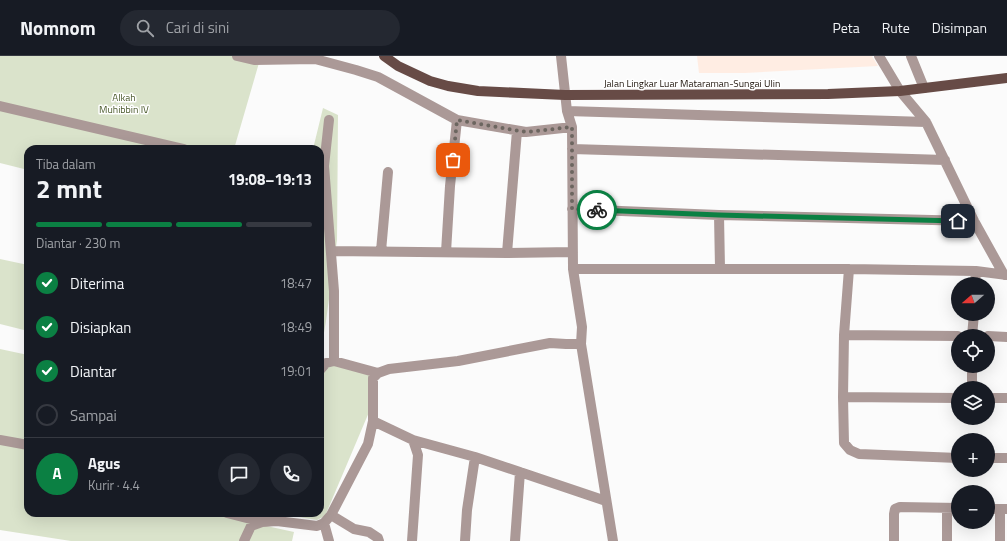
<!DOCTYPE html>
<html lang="id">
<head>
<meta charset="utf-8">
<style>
  :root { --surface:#171b24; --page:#242831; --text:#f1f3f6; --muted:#9ea1a6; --line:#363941; --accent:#0b8043 }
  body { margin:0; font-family:"Titillium Web",sans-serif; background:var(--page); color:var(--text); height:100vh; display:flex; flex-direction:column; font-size:15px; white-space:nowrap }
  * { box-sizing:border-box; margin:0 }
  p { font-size:13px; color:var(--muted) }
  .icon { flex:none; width:22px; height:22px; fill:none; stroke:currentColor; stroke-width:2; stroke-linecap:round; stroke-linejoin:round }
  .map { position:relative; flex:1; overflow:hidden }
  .drawer { position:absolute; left:24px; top:89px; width:300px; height:372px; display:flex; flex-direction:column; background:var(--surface); border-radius:12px; box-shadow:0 4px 16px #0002 }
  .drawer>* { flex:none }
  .needle { width:26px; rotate:250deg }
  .controls { position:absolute; left:951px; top:221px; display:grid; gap:8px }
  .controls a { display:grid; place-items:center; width:44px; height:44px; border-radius:50%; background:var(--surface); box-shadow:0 4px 16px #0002; font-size:20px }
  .pin { position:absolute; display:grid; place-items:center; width:34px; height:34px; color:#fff; margin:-17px; border-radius:8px; box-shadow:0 2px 6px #0006 }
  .courier { position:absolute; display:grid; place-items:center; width:40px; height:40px; margin:-20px; border:3px solid #0b8043; border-radius:50%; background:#fff; color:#222; box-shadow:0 1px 5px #0007 }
  .head em { font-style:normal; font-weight:700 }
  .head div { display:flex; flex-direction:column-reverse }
  .head { display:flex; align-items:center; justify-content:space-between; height:68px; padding:0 12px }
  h1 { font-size:26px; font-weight:700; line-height:30px }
  .bar { display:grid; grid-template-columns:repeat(4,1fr); gap:6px 4px; align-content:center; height:48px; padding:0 12px }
  .bar i { height:5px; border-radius:3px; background:var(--line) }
  .bar .active { background:var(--accent) }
  .bar p { grid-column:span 4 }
  .line { display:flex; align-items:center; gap:10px; padding:0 12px; border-top:1px solid var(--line) }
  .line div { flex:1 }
  .round { display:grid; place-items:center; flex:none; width:42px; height:42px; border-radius:21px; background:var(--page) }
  ol { padding:0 12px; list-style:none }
  li { display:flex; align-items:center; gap:12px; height:44px }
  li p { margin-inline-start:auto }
  li .icon { padding:4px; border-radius:50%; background:var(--accent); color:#fff; stroke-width:4 }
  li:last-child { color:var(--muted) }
  li i { width:22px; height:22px; border:2px solid var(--line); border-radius:50% }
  header { display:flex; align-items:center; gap:24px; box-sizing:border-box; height:56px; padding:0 20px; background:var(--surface); border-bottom:1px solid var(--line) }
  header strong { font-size:19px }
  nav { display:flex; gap:22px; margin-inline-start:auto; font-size:14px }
  .search { width:280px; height:36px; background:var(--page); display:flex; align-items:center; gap:10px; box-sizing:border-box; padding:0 14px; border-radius:22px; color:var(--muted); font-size:15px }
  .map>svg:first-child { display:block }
  .medical { fill:#ffede3 }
  .green { fill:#dae3cb }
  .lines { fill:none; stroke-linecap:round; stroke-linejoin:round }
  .minor { stroke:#ab9997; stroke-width:10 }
  .major { stroke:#674b46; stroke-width:10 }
  .done { stroke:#6c6660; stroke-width:4; stroke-dasharray:0 7.2 }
  .route { stroke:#0b8043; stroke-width:5 }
  .labels { text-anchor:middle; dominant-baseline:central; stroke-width:3; stroke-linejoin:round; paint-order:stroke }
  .street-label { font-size:10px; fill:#1f150c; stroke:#fff }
  .park-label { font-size:10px; fill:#4b5a2c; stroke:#fff }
</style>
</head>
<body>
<header>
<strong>Nomnom</strong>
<div class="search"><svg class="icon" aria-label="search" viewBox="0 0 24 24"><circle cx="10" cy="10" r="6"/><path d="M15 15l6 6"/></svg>Cari di sini</div>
<nav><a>Peta</a><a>Rute</a><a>Disimpan</a></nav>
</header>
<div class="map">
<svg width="1007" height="485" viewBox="0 0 1007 485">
  <rect width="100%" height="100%" fill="#fbfbfb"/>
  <path class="medical" d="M 697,0 L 872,0 L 878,10 L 745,17 L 699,17 Z"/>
  <path class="green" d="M 0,0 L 261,0 L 234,93 L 28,93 L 28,114 L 0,107 Z
    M 323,52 L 338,59 L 337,184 L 326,265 L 320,300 L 320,93 L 313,93 Z
    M 0,203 L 28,209 L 28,275 L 0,268 Z
    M 0,293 L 28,299 L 28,457 L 208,457 L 294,476 L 292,485 L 71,485 L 0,474 Z
    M 320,304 L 372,318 L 375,342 L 325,460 L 317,464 L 275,457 L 320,457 Z"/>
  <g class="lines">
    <path class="minor" d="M 237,0 L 254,4 L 315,3 L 356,14 L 378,21 L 457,64 L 526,76 L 572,71
      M 879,0 L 900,35 L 926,66 L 974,165 L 1004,219
      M 911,0 L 924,32
      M 0,50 L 184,93
      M 567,55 L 926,66
      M 329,64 L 324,110 L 334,235 L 334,305
      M 572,93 L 945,104
      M 572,153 L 719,159 L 974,165
      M 719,159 L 720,212
      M 331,195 L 507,197 L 573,196
      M 381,195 L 388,116
      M 446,196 L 450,130 L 457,64
      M 507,197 L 517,75
      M 573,213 L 849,213 L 976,215 L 1007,219
      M 849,213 L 844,279 L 843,341 L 844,387 L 850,394 L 859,398 L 958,402
      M 975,228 L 976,215
      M 844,279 L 958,280
      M 972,280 L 974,258
      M 988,280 L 1007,281
      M 581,288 L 613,485
      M 320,314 L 326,307 L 334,305 L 378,317
      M 972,332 L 972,310
      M 843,341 L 958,342
      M 988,342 L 1007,342
      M 373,365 L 413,384 L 418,399 L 417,413 L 412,485
      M 0,384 L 28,389
      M 413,384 L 475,401 L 606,445
      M 988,402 L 1007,402
      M 947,452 L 947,485
      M 988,453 L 1007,453
      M 1000,453 L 1000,485
      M 227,457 L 262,466 L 266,457
      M 331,459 L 354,473 L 369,476 L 378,482 L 379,485
      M 324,467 L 329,485
      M 244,485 L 251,470 L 262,466 L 277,465 L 317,470 L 324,467 L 331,459 L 368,388 L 373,365 L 373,322 L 378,317 L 389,313 L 458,305 L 550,287 L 566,288 L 581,288 L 582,271 L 573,213 L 572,71 L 567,55 L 561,0
      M 465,485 L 467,454 L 475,401
      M 515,485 L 520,416
      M 894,485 L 894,458 L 895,453 L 900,451 L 958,452"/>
    <path class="major" d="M 384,0 L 398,10 L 430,25 L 448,30 L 478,35 L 565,39 L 828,38 L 900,35 L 1007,22"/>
  </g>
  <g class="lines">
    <path class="done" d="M 453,104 L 457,64 L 526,76 L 572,71 L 572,153 L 597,154"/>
    <path class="route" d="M 597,154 L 719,159 L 958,165"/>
  </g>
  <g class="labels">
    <g class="street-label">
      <text x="692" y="27">Jalan Lingkar Luar Mataraman-Sungai Ulin</text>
    </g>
    <g class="park-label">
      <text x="124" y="41">Alkah<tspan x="124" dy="12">Muhibbin IV</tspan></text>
    </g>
  </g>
</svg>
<div class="controls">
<a><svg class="needle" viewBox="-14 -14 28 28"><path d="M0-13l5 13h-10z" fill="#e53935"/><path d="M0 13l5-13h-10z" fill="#9ea1a6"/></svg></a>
<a><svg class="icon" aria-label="locate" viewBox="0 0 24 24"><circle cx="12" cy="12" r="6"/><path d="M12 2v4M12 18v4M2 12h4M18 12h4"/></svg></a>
<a><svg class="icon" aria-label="layers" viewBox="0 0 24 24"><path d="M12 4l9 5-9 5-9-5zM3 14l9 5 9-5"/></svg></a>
<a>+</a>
<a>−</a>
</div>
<div class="pin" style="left:453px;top:104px;background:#ea580c"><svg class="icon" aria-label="bag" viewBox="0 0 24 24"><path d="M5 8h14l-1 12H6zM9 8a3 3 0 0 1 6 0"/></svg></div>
<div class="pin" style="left:958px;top:165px;background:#1f2937"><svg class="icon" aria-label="home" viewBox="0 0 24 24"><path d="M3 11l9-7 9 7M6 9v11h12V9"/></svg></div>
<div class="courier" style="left:597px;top:154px"><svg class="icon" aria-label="bike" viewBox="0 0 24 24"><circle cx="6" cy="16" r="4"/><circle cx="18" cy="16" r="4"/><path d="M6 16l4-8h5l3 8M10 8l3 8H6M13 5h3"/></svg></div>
<section class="drawer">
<div class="head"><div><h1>2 mnt</h1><p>Tiba dalam</p></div><em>19:08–19:13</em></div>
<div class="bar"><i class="active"></i><i class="active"></i><i class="active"></i><i></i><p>Diantar · 230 m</p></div>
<ol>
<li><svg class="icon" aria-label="check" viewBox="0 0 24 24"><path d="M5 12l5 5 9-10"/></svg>Diterima<p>18:47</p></li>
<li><svg class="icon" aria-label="check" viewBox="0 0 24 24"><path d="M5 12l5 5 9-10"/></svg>Disiapkan<p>18:49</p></li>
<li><svg class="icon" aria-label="check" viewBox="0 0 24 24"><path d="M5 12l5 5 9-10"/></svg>Diantar<p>19:01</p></li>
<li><i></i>Sampai</li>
</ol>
<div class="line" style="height:72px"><b class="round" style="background:var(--accent);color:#fff">A</b><div><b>Agus</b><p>Kurir · 4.4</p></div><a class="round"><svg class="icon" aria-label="chat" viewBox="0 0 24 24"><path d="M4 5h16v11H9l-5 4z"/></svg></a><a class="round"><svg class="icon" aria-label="phone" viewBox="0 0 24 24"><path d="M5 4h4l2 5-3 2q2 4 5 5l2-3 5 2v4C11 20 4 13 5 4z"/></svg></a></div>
</section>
</div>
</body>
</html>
